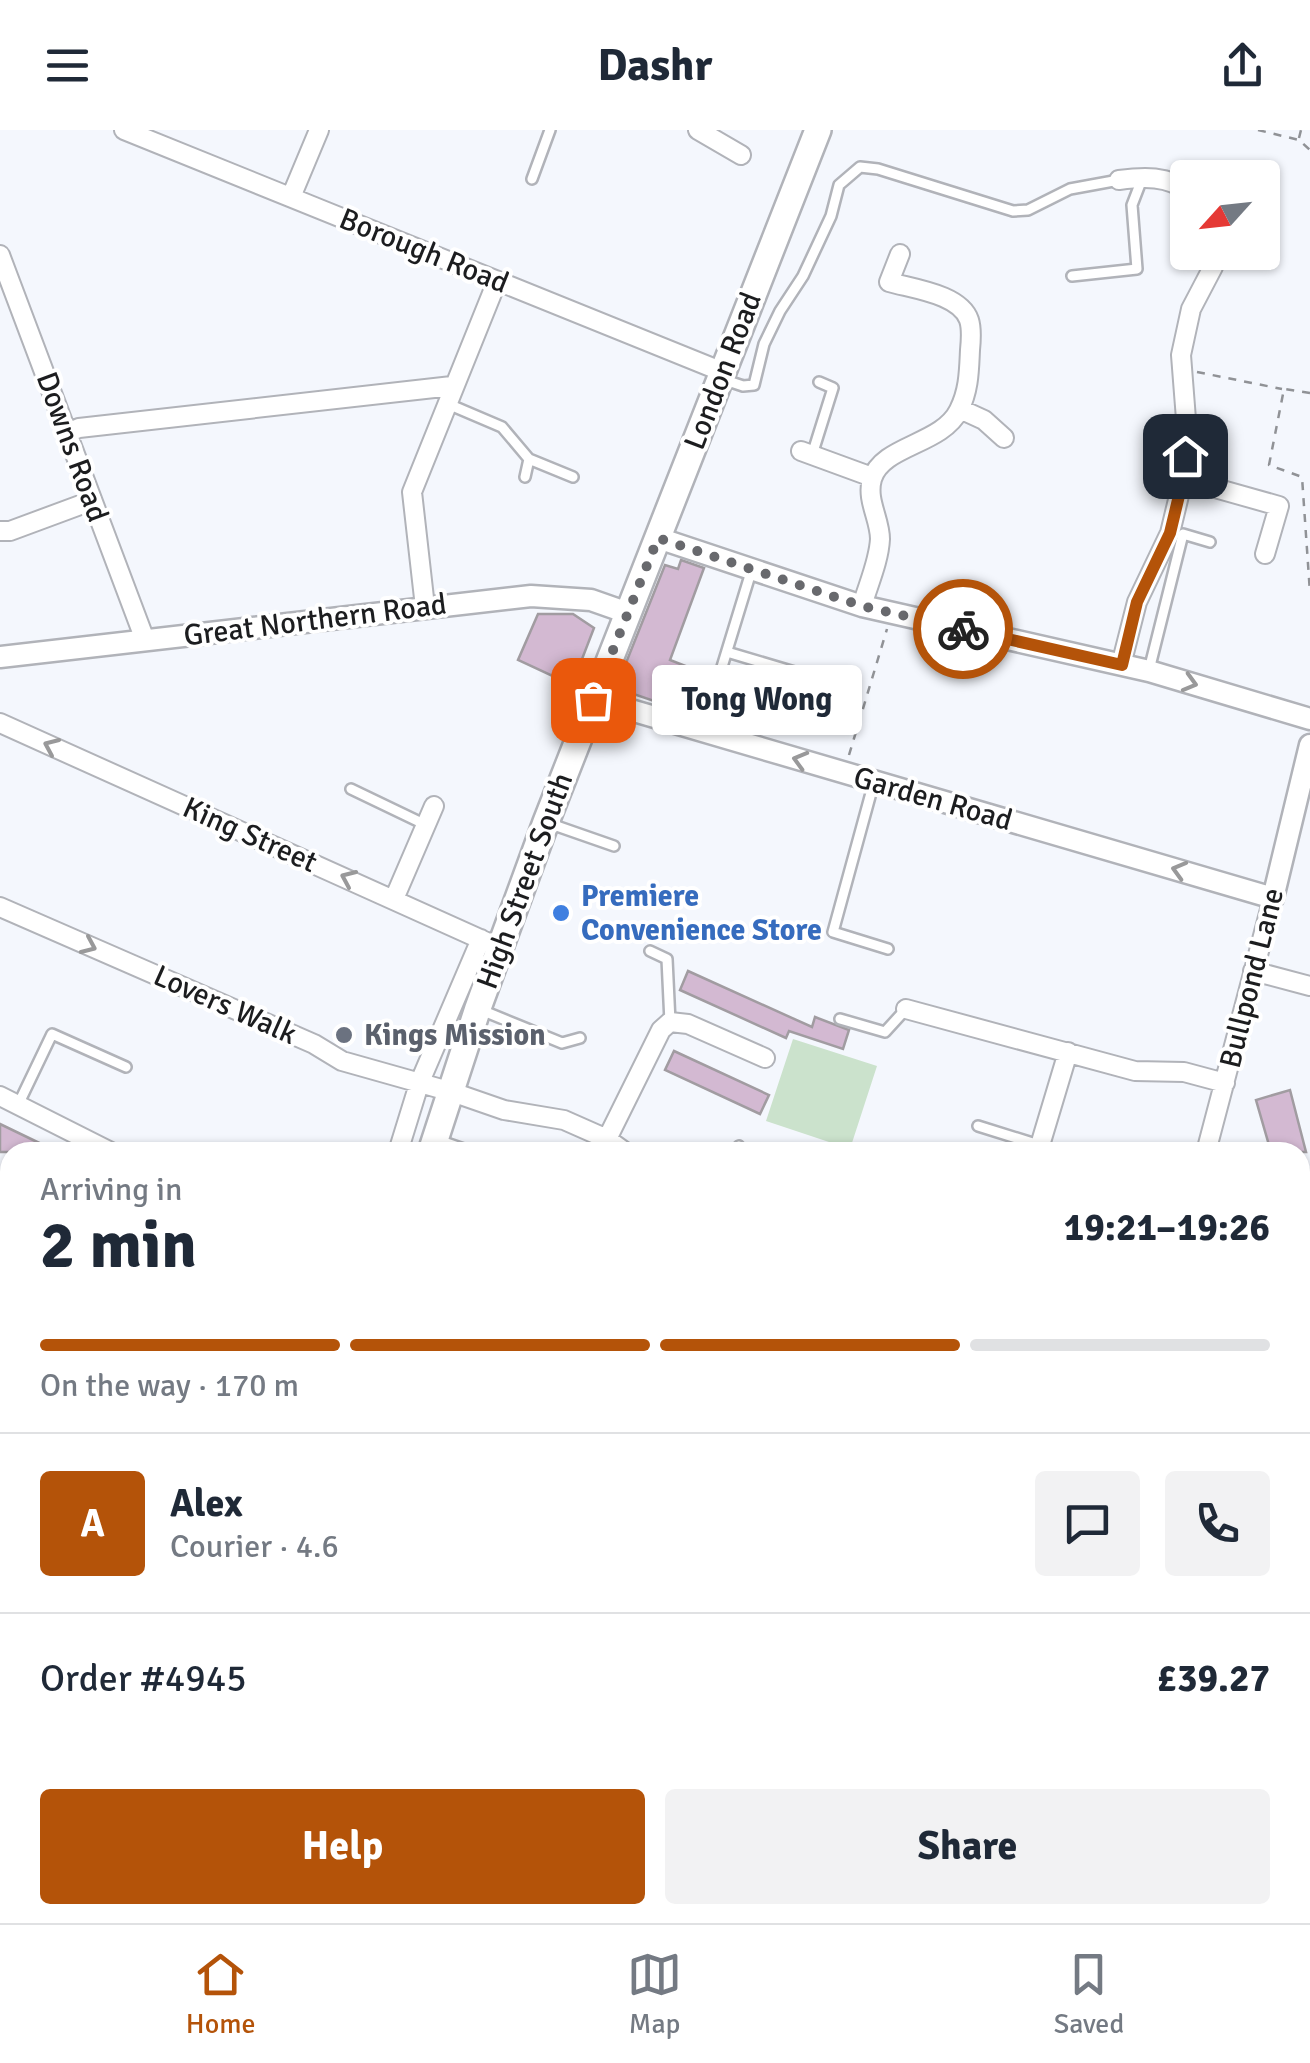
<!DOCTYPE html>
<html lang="en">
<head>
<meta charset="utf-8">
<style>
  :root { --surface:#fff; --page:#f2f2f3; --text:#1f2937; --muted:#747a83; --line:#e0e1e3; --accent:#b45309 }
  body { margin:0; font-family:Signika,sans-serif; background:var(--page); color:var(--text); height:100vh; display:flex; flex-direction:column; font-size:38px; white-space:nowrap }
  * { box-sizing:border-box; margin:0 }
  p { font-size:32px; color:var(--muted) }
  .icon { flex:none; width:55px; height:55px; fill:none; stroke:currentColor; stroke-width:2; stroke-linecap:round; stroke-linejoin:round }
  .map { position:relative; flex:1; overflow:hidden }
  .panel { position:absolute; left:0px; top:1012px; width:1310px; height:782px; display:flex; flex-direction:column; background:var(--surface); border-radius:30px 30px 0 0; box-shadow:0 2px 8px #0004 }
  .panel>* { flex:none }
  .needle { width:65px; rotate:243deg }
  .fabs { position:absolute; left:1170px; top:30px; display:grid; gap:20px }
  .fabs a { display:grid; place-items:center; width:110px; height:110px; border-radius:10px; background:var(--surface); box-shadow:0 2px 8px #0004; font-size:50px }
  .pin { position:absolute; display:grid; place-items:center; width:85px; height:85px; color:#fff; margin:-42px; border-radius:20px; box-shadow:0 5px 15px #0006 }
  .courier { position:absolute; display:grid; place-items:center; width:100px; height:100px; margin:-50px; border:8px solid #b45309; border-radius:50%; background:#fff; color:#222; box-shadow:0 2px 12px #0007 }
  .bubble { position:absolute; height:70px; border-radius:10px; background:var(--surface); box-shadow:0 2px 8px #0004; font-size:32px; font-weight:800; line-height:70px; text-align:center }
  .headline em { font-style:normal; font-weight:800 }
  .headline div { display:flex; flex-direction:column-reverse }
  .headline { display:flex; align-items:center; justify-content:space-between; height:170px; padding:0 40px }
  h1 { font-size:65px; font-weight:800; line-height:75px }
  .bar { display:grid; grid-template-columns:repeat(4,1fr); gap:15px 10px; align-content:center; height:120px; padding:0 40px }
  .bar i { height:12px; border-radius:8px; background:var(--line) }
  .bar .on { background:var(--accent) }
  .bar p { grid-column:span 4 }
  .line { display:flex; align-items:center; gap:25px; padding:0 40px; border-top:2px solid var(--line) }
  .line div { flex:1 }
  .round { display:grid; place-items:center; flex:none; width:105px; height:105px; border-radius:10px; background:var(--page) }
  .cta { display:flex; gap:20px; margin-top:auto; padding:20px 40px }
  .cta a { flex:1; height:115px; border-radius:10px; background:var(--accent); color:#fff; font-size:40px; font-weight:800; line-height:115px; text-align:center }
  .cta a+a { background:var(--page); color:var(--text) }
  header { display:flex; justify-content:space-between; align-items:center; height:130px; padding:0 40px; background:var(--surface); font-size:45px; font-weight:800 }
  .dock { display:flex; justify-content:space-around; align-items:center; height:140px; border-top:2px solid var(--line); background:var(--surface); font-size:28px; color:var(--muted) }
  .dock a { display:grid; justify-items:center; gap:5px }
  .dock .on { color:var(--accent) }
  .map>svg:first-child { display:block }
  .green { fill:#cbe2cc }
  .building { fill:#d3b9d2; stroke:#a19ca1; stroke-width:2.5 }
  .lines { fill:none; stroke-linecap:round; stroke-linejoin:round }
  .service-casing { stroke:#b1b3b9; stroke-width:14 }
  .minor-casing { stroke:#b1b3b9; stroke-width:22 }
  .tertiary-casing { stroke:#b1b3b9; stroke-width:25 }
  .primary-casing { stroke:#b1b3b9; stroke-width:30 }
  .path { stroke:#909296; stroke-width:2.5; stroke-dasharray:8 8; stroke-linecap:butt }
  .service { stroke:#fff; stroke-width:9 }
  .minor { stroke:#fff; stroke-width:18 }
  .tertiary { stroke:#fff; stroke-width:20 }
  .primary { stroke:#fff; stroke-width:25 }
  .oneway { stroke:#99999a }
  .done { stroke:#68696d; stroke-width:10; stroke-dasharray:0 18 }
  .route { stroke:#b45309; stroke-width:12 }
  .shop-dot { fill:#3f7fe0; stroke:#fff; stroke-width:4 }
  .worship-dot { fill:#6b7280; stroke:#fff; stroke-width:4 }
  .labels { text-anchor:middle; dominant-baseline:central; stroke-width:8; stroke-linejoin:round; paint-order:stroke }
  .street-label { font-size:30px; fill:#1c1d1f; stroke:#fff }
  .shop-label { font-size:30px; font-weight:bold; fill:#366cbe; stroke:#fff; text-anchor:start }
  .worship-label { font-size:30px; font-weight:bold; fill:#5b616d; stroke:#fff; text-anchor:start }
</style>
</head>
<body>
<header><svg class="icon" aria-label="menu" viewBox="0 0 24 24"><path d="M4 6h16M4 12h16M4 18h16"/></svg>Dashr<svg class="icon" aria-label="share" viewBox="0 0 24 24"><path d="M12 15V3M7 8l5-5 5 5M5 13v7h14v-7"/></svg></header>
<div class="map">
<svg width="1310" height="1793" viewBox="0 0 1310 1793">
  <rect width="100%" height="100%" fill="#f4f7fd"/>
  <path class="green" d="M 793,909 L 877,936 L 850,1019 L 766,991 Z
    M 0,1157 L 10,1161 L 10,1734 L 0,1727 Z"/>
  <path class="building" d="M 681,430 L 704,438 L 670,530 L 701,542 L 699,549 L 709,552 L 701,579 L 688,574 L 686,582 L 616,558 L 665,435 L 678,439 Z
    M 538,484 L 573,484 L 594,498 L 572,555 L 518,530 Z
    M 688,841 L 812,897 L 815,887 L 849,900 L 843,919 L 789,901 L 786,908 L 680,860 Z
    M 674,921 L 769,965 L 760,984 L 665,940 Z
    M 1290,960 L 1306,1022 L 1271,1022 L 1256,970 Z
    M 0,994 L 58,1022 L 0,1022 Z"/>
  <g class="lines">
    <g class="service-casing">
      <path id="service" d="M 532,49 L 550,0
        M 1072,146 L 1137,139 L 1132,75 L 1142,49
        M 725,250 L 743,256 L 754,255 L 764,214 L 780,181 L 803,146 L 831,86 L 839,55 L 860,37 L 878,39 L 1013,81 L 1028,80 L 1070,59 L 1119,50
        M 448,274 L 502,297 L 529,329 L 525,347
        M 812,325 L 833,258 L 819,252
        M 529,329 L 573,347
        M 727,522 L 855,560
        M 1149,540 L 1183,404 L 1210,412
        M 703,599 L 751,442
        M 874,652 L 833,802 L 888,819
        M 351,659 L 426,695
        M 548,693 L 614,716
        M 650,821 L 667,829 L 670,892
        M 481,880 L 562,913 L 580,908
        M 840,889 L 885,902 L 906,879
        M 18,975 L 52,904 L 126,937
        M 978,996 L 1039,1015
        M 438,1010 L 467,1020 L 466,1022
        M 735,1022 L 739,1016
        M 669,1785 L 688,1793"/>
    </g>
    <g class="minor-casing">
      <path id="minor" d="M 124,0 L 723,242
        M 698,0 L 741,25
        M 1119,50 C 1142,47 1169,45 1188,62
        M 291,67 L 319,0
        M 0,125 L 145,510
        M 960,279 L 984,290 L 1004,308
        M 67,303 L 79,298 L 452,256
        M 801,321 L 872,347
        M 1183,349 L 1279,376 L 1265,424
        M 0,401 L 10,401 L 91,371
        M 862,476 C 868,455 879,431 880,409 C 880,389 866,370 872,349 C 882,315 942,315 959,280 C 969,260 969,241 970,220 C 971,210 972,199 969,190 C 960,164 913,159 889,152 L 900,124
        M 425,477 L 412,362 L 497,151
        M 1121,535 L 1137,472 L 1170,403 L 1183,349 L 1187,302 L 1181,225 L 1191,179 L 1213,137 L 1214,122
        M 0,593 L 500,818
        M 394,769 L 434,676
        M 0,777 L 314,914 L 342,931 L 452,962 L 504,980 L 564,990 L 607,1009 L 625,1022
        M 1253,841 L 1310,856
        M 906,879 L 1135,941 L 1184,942 L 1225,953
        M 0,966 L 111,1022
        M 607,1009 L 661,900 L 670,892 L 688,894 L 765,928
        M 398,1022 L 419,954 L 481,809
        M 1038,1022 L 1068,922
        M 1206,1022 L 1273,768
        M 1300,1435 L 1310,1405
        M 1300,1589 L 1310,1593
        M 1238,1785 L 1255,1793
        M 561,1793 L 564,1785
        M 911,1793 L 915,1785"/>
    </g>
    <g class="tertiary-casing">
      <path id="tertiary" d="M 658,408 L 862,476 L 1149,541 L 1310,589
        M 0,527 L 531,466 L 591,470 L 628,483
        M 593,569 L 1273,768 L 1310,615"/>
    </g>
    <g class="primary-casing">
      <path id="primary" d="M 431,1022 L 478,878 L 546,692 L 818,0
        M 173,1793 L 176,1785"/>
    </g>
    <path class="path" d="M 1258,0 L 1299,10 L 1310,20
      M 1299,8 L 1301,0
      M 1197,242 L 1282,259
      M 1310,263 L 1284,259 L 1269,335 L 1302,347 L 1310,463
      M 849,625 L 887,499
      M 0,1564 L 10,1568
      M 0,1654 L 10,1644
      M 0,1669 L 10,1674
      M 0,1695 L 10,1692"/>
    <use href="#service" class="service"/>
    <use href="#minor" class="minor"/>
    <use href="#tertiary" class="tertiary"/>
    <use href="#primary" class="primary"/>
  </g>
  <defs><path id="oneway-chevron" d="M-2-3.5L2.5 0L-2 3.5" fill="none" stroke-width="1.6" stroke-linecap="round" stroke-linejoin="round" transform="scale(2.5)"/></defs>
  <g class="oneway">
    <use href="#oneway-chevron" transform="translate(1190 553) rotate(16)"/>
    <use href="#oneway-chevron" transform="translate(51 616) rotate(-156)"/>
    <use href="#oneway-chevron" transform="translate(800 630) rotate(-164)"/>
    <use href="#oneway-chevron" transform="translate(1179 740) rotate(-164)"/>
    <use href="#oneway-chevron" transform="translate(348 748) rotate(-156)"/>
    <use href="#oneway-chevron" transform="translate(89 816) rotate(24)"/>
  </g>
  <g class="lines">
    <path class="done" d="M 593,570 L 658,408 L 862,476 L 963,499"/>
    <path class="route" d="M 963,499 L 1122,535 L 1137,472 L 1170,403 L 1183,349 L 1185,326"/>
  </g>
  <circle class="shop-dot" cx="561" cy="783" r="10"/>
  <circle class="worship-dot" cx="344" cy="905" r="10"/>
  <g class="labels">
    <g class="street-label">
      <text transform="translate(424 121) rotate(22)">Borough Road</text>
      <text transform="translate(723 241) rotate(-69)">London Road</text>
      <text transform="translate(72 317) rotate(70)">Downs Road</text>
      <text transform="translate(315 490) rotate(-7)">Great Northern Road</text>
      <text transform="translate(933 669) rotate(16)">Garden Road</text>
      <text transform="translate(250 705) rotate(24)">King Street</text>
      <text transform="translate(525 751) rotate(-70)">High Street South</text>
      <text transform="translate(1252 848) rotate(-76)">Bullpond Lane</text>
      <text transform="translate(225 875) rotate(24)">Lovers Walk</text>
    </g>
    <g class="shop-label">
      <text x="581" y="766">Premiere<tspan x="581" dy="34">Convenience Store</tspan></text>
    </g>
    <g class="worship-label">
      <text x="364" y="905">Kings Mission</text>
    </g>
  </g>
</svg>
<div class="fabs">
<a><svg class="needle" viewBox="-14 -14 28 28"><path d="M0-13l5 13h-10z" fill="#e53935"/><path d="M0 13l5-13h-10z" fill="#747a83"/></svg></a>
</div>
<div class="pin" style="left:593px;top:570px;background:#ea580c"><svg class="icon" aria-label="bag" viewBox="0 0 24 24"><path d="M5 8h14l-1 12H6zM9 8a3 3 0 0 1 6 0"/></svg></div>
<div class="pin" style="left:1185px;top:326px;background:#1f2937"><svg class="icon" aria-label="home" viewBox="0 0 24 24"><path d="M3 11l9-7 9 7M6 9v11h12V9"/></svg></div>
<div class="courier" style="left:963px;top:499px"><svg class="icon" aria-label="bike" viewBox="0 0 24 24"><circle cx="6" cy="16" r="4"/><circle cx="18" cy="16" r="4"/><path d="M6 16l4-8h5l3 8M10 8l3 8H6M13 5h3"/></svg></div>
<div class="bubble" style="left:652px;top:535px;width:210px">Tong Wong</div>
<section class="panel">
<div class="headline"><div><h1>2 min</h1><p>Arriving in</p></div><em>19:21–19:26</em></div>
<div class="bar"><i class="on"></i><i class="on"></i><i class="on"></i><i></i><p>On the way · 170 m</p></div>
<div class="line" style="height:180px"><b class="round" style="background:var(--accent);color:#fff">A</b><div><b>Alex</b><p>Courier · 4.6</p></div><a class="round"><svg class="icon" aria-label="chat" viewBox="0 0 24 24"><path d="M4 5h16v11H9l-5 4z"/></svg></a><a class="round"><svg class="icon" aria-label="phone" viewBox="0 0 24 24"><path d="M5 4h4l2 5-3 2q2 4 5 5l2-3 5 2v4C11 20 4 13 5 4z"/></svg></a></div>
<div class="line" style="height:130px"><div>Order #4945</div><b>£39.27</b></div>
<div class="cta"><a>Help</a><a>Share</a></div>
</section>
</div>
<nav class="dock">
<a class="on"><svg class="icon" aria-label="home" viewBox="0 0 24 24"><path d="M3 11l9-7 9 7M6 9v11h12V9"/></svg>Home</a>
<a><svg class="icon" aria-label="map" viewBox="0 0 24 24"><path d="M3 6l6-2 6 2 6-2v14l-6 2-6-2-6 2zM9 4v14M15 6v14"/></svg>Map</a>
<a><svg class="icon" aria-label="saved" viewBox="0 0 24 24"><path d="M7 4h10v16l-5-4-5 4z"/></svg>Saved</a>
</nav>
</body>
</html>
